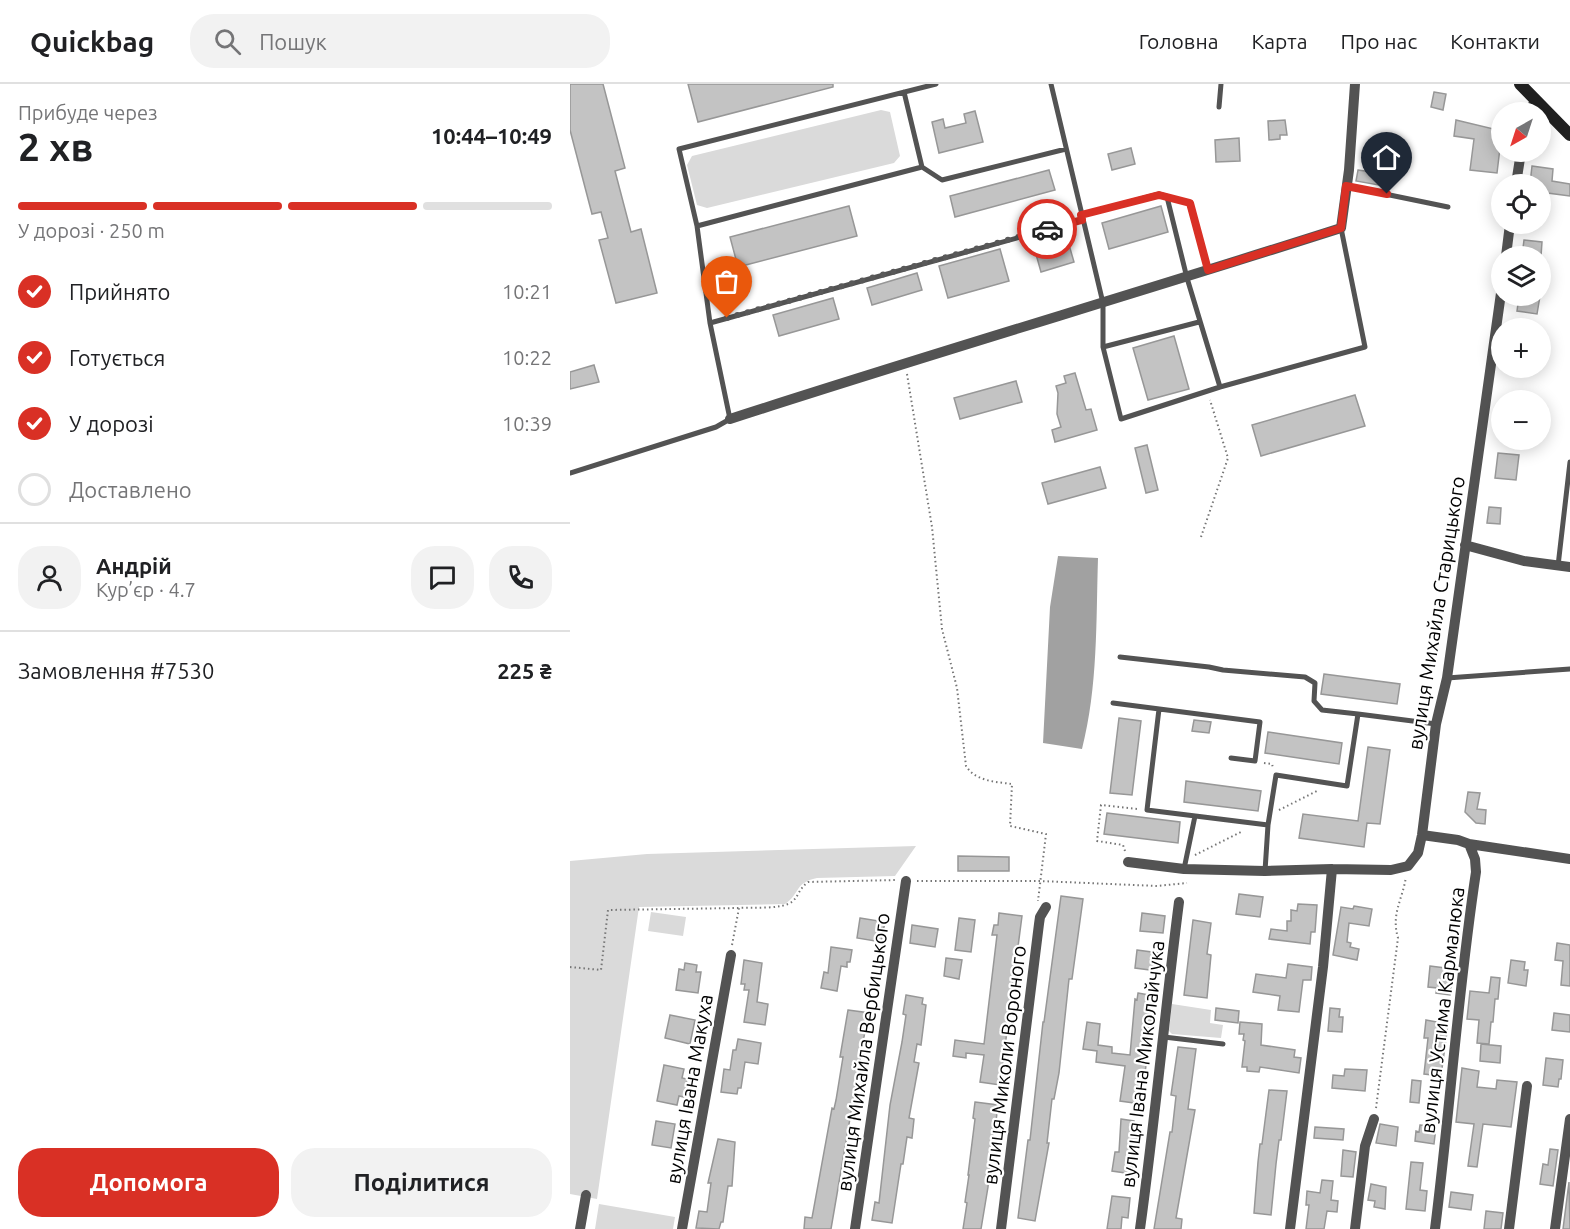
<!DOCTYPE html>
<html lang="uk">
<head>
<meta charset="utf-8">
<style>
  :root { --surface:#fff; --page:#f2f2f2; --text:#202124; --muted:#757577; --line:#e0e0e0; --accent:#d93025 }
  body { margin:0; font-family:Ubuntu,sans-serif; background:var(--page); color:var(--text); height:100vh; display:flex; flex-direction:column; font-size:22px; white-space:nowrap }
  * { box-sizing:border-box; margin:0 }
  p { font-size:20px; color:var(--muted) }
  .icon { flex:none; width:33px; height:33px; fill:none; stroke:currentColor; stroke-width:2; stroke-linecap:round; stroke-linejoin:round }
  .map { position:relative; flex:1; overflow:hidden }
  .sheet { display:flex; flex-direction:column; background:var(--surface); width:570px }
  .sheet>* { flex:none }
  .needle { width:39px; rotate:219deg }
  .fabs { position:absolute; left:921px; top:18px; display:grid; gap:12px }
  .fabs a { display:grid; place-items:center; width:60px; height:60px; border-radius:50%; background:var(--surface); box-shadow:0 3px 15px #0003; font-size:30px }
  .pin { position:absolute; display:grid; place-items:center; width:51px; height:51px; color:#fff; margin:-62px -26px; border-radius:50% 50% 50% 0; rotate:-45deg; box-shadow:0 0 6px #0007 }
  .pin .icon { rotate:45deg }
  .courier { position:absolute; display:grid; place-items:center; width:60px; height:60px; margin:-30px; border:4px solid #d93025; border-radius:50%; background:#fff; color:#222; box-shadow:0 2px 8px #0007 }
  .head em { font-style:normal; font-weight:700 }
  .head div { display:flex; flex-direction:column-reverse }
  .head { display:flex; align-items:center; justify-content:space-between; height:102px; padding:0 18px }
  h1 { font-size:39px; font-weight:700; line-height:45px }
  .bar { display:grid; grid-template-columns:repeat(4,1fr); gap:9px 6px; align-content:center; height:72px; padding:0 18px }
  .bar i { height:8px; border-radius:4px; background:var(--line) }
  .bar .active { background:var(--accent) }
  .bar p { grid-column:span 4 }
  .line { display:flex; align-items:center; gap:15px; padding:0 18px; border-top:2px solid var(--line) }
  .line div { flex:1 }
  .round { display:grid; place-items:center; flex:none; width:63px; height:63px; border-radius:24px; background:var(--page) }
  ol { padding:0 18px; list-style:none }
  li { display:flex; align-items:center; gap:18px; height:66px }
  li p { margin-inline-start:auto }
  li .icon { padding:6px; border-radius:50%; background:var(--accent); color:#fff; stroke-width:4 }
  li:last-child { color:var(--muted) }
  li i { width:33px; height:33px; border:3px solid var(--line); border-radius:50% }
  .action { display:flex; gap:12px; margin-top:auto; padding:12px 18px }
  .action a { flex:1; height:69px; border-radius:24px; background:var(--accent); color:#fff; font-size:24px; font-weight:700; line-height:69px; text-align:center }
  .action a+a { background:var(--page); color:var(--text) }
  header { display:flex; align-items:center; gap:36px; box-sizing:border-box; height:84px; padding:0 30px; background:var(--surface); border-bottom:2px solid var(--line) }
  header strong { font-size:28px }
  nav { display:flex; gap:33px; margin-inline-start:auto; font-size:21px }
  .search { width:420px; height:54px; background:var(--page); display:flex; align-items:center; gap:15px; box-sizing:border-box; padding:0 21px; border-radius:24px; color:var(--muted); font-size:22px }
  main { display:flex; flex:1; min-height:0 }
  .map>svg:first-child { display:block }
  .green { fill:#dadada }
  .water { fill:#a1a1a1 }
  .building { fill:#c3c3c3; stroke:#979797; stroke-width:1.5 }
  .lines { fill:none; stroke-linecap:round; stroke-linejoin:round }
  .path { stroke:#757575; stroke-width:2; stroke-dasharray:1.5 3; stroke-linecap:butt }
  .lane { stroke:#535353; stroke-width:5 }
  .street { stroke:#535353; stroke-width:10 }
  .secondary { stroke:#202020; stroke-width:12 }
  .done { stroke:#595959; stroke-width:6; stroke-dasharray:0 10.8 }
  .route { stroke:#d93025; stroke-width:8 }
  .labels { text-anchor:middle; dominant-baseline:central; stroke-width:4.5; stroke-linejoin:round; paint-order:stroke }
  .street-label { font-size:20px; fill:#000; stroke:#fff }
</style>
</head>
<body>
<header>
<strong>Quickbag</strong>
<div class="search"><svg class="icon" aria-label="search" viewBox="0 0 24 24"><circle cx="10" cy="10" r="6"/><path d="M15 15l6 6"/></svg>Пошук</div>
<nav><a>Головна</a><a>Карта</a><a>Про нас</a><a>Контакти</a></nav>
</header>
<main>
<section class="sheet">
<div class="head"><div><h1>2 хв</h1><p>Прибуде через</p></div><em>10:44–10:49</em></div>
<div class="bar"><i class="active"></i><i class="active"></i><i class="active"></i><i></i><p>У дорозі · 250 m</p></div>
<ol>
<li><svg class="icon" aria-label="check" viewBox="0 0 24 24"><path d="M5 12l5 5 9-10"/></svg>Прийнято<p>10:21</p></li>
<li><svg class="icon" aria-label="check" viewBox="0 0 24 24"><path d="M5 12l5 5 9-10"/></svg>Готується<p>10:22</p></li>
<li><svg class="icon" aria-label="check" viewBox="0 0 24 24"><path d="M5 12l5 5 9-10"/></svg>У дорозі<p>10:39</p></li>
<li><i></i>Доставлено</li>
</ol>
<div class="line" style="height:108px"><a class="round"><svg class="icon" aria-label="person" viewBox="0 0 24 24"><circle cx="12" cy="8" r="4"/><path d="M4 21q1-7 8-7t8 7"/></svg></a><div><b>Андрій</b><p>Кур’єр · 4.7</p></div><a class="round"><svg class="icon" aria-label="chat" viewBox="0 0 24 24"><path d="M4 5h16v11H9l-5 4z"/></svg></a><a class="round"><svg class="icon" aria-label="phone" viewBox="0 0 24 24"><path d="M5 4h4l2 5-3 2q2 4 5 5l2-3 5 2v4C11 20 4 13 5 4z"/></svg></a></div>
<div class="line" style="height:78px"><div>Замовлення #7530</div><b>225 ₴</b></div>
<div class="action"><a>Допомога</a><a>Поділитися</a></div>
</section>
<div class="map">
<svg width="1000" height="1145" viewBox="0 0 1000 1145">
  <rect width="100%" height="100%" fill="#fff"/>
  <path class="green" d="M 311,26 L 320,28 L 330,72 L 324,79 L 137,124 L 127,121 L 117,81 L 122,72 Z
    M 346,762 L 325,792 L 247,794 C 224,799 231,809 215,820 L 69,823 L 27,1115 L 0,1110 L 0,777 L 77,770 Z
    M 81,828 L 116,833 L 113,852 L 78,847 Z
    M 602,920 L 641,926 L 640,939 L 653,941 L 651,954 L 602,950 L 599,947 Z
    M 29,1120 L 105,1133 L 103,1145 L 25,1145 Z"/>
  <path class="water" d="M 488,472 L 528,474 C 526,538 528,603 512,665 L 473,659 L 480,523 Z"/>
  <path class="building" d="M 0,0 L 33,0 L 55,84 L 45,87 L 61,148 L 71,145 L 87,209 L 46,219 L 29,156 L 38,154 L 31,128 L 22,130 L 0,46 Z
    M 118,0 L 263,0 L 263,3 L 128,38 Z
    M 864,8 L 876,10 L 873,26 L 861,23 Z
    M 405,27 L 413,58 L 369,69 L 362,38 L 373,35 L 375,44 L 396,39 L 394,30 Z
    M 715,36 L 717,51 L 710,51 L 710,55 L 699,56 L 698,37 Z
    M 886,36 L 932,47 L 927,89 L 900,86 L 904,55 L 884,52 Z
    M 669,54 L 670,77 L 646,78 L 645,56 Z
    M 561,64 L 565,80 L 542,86 L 538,70 Z
    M 962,82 L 983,85 L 982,97 L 1000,100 L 1000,112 L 970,108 L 970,100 L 960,100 Z
    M 479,86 L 485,106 L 385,133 L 380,112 Z
    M 788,86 L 808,89 L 808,92 L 816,93 L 814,102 L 786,97 Z
    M 279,122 L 287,152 L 168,183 L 160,153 Z
    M 591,122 L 598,148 L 539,165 L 532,139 Z
    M 495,147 L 504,178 L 471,188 L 462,156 Z
    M 954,156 L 972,158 L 971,172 L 952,172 Z
    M 430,165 L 439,197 L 378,214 L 369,182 Z
    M 347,189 L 352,206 L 302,221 L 297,204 Z
    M 949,212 L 970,212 L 967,230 L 947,227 Z
    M 263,214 L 269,235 L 209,252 L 203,231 Z
    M 604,252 L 619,305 L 578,316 L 563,264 Z
    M 24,281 L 29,298 L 0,305 L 0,288 Z
    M 505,289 L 516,326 L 521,325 L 527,346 L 485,358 L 482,346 L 491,343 L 487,330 L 488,309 L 486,302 L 496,299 L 494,292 Z
    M 446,297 L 452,318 L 390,335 L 384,314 Z
    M 785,311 L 795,342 L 691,372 L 682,341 Z
    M 577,361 L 588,406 L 576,409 L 565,364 Z
    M 928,369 L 949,371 L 946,396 L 925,394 Z
    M 530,383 L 536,404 L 478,420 L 472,399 Z
    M 919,423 L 931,424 L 930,440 L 917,439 Z
    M 754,590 L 830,600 L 827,620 L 751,610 Z
    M 549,634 L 571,637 L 562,711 L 540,709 Z
    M 624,636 L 641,638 L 639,649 L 622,647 Z
    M 698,648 L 772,659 L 769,680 L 695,669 Z
    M 798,663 L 820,666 L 810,740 L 797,739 L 794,763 L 729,754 L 733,730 L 788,737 Z
    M 616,697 L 691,707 L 688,727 L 614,718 Z
    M 898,708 L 910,709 L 907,725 L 916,726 L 915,740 L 906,739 L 895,728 Z
    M 537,729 L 610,738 L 608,759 L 534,750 Z
    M 388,772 L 439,773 L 439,787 L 388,787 Z
    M 669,810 L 693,813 L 690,833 L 666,830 Z
    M 491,812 L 513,815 L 502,895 L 499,895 L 489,989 L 484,1015 L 482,1015 L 477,1059 L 479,1059 L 465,1137 L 448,1134 L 458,1056 L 460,1056 L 473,938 L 474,938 Z
    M 728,820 L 747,821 L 745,848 L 741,848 L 740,860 L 699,855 L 701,845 L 717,847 L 717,837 L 721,837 L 721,826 L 727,827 Z
    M 784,822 L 802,825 L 799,842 L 779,839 L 777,858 L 781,859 L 780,863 L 789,865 L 787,876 L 763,871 L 771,823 L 783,825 Z
    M 429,829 L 452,832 L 430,1001 L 410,998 L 414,971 L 396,969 L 396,974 L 383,972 L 385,956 L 414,960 L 427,851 L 422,851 L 424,841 L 428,841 Z
    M 572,829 L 595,832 L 593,849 L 570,847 Z
    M 290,834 L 315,838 L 311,858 L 287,854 Z
    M 389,834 L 405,836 L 401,868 L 385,866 Z
    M 623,836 L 641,839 L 637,870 L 641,871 L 637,914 L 614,911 Z
    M 342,841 L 368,845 L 365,863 L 340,859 Z
    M 987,859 L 1000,861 L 1000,902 L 991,901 L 993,877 L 985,876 Z
    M 261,863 L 282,866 L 280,878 L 277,878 L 277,883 L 271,882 L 267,907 L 251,904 L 254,888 L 258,889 Z
    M 567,866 L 589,869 L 587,887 L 565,884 Z
    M 376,874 L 392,876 L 389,895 L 374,892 Z
    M 174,876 L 192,879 L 187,918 L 198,920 L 195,941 L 174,938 L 179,906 L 174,906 L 175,900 L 171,900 Z
    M 941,876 L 955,878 L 954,886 L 958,886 L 956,902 L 938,899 Z
    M 115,879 L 127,881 L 126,888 L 131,888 L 128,909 L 106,906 L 109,885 L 114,886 Z
    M 718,880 L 742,883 L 741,896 L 733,896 L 729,928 L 708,926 L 710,912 L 683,908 L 686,890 L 716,894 Z
    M 860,882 L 883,885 L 880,911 L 866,909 L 867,904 L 858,903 Z
    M 921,893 L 930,894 L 928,915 L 925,915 L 923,938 L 921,938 L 919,960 L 907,959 L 909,936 L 897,935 L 900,907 L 919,909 Z
    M 568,909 L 585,912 L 571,1020 L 550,1017 L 555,982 L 526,978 L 527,967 L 513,965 L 517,938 L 530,940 L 528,961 L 542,963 L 542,969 L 560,971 L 565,915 L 567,916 Z
    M 336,911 L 353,914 L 352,920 L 356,921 L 351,961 L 347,960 L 344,978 L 349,979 L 339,1034 L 344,1035 L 342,1054 L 337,1053 L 333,1080 L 331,1080 L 322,1139 L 302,1136 L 305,1118 L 309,1119 L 320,1021 L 332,958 L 336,931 L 333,930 Z
    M 646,924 L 669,927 L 668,939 L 645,936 Z
    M 760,924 L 770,925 L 769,933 L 773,933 L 772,948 L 758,947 Z
    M 278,926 L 300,929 L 298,948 L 295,947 L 261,1145 L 234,1145 L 235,1133 L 242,1134 L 262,1024 L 264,1025 L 266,1016 L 273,973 L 270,973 Z
    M 984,929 L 1000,931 L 1000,948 L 982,946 Z
    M 100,931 L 125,936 L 120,960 L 95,954 Z
    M 856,936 L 878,940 L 871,992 L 854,990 L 858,954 L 854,954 Z
    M 670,938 L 692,940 L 691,961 L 725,966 L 724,973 L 731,974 L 729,989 L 690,983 L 689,988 L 677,987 L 677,983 L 672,983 L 675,957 L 673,956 L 674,950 L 669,950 Z
    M 168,955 L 191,959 L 188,980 L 175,978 L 171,1004 L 168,1004 L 167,1010 L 151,1008 L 154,985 L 160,986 L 163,966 L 166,966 Z
    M 911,960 L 931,962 L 930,979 L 910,977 Z
    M 608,963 L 626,965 L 618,1025 L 625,1026 L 606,1134 L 612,1135 L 611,1145 L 584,1145 L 600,1048 L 602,1048 L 606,1012 L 601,1011 Z
    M 976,974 L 993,976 L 991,995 L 989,995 L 988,1003 L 973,1001 Z
    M 94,981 L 114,985 L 112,994 L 117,995 L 114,1013 L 109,1012 L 107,1021 L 87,1017 Z
    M 892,984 L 909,987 L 907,1003 L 926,1005 L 927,996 L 947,998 L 941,1043 L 913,1040 L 907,1083 L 898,1082 L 904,1040 L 886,1038 Z
    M 775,985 L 797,986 L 795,1007 L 762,1004 L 763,991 L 774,992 Z
    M 842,996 L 851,997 L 849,1019 L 840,1018 Z
    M 699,1006 L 717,1007 L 711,1056 L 709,1056 L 706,1080 L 701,1131 L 684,1129 L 688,1078 L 690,1060 L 692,1060 Z
    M 405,1018 L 428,1021 L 426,1037 L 424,1037 L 418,1103 L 411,1145 L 393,1145 L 397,1119 L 395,1118 L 399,1091 L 398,1091 L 405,1035 L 403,1034 Z
    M 551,1035 L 564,1037 L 564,1040 L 569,1041 L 562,1090 L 542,1087 L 545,1068 L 549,1068 Z
    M 86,1037 L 105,1040 L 101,1064 L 82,1061 Z
    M 810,1040 L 828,1043 L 826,1062 L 806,1059 Z
    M 850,1041 L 866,1043 L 864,1060 L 845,1057 L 846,1047 L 849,1048 Z
    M 745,1043 L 774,1045 L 773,1056 L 744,1054 Z
    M 148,1055 L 165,1058 L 162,1102 L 158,1102 L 153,1138 L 151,1138 L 149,1145 L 126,1144 L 129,1127 L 137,1128 L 141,1099 L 138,1099 Z
    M 980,1065 L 988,1066 L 983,1102 L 970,1100 L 973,1080 L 978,1081 Z
    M 773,1066 L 786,1068 L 783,1093 L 771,1092 Z
    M 841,1078 L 853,1079 L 850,1106 L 857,1107 L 855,1127 L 836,1125 Z
    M 752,1096 L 763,1097 L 761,1116 L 768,1117 L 767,1128 L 757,1127 L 754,1145 L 736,1145 L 739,1121 L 736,1121 L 737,1107 L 750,1109 Z
    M 999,1098 L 1000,1145 L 993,1145 Z
    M 801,1100 L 816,1103 L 815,1125 L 804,1123 L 805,1117 L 798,1116 Z
    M 881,1108 L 903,1111 L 901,1126 L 879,1123 Z
    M 542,1112 L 560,1114 L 558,1134 L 552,1133 L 551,1145 L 537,1145 Z
    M 916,1127 L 933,1129 L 931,1145 L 914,1145 Z"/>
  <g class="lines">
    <path class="path" d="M 337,290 L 362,443 L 372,545 L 387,604 L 396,682 C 405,697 426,698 442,700 L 440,742 L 476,750 L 468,817
      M 631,453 L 658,374 L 640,316
      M 694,679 L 702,680 L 703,684
      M 709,726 L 747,707
      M 555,767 L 553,761 L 527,757 L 531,721 L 568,725
      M 625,771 L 673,747
      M 347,797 L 470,797 L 587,802 L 617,799
      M 162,861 L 169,824 C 182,823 213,826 223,817 C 229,811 229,805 238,798 L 327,796
      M 0,883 L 31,886 L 38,826 L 169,824
      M 806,1024 L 828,854 C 821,830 832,817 836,793"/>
    <path class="lane" d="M 481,0 L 533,219 L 533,263 L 629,238
      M 334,8 L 352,83 L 127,142 L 109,65 L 366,0
      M 649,23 L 651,0
      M 352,83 L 372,96 L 496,65
      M 776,102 L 878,123
      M 597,113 L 617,194 L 650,303
      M 511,131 L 589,110 L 619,119 L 638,186
      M 970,192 L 974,193
      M 140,239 L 512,136
      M 533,263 L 551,335 L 650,303 L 795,263 L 771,144
      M 0,389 L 146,343 L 160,335 L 140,239 L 127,142
      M 988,482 L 1000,378
      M 550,573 L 639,583 L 653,586 L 735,593 L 745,599 L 744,617 L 752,626 L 788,630
      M 877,594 L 1000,585
      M 543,619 L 690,638 L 685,677 L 661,674
      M 589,625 L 577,726 L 698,741 L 706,691 L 777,702 L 788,630 L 866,640
      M 614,785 L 625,732
      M 695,787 L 698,741
      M 594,953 L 653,960"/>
    <path class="street" d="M 960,28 L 965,16
      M 946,100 L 951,68
      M 936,172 L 940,140
      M 160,335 C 363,269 568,209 771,144 L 779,86 L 785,0
      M 895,461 L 954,477 L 1000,483
      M 852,751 L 888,756 L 899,760 L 905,775 L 906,788 C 888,906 880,1026 865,1145
      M 899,760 L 1000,775
      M 558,778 L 614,785 L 695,787 L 762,785 L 821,786 L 838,782 L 848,769 L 852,751 L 866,640 L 877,594 L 932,202
      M 10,1145 L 16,1111
      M 112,1145 L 161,871
      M 285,1145 L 336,797
      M 431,1145 L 469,840 L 470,833 L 476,823
      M 570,1145 C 585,1036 595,927 609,818
      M 720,1145 L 753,883 L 762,785
      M 785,1145 L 795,1062 L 804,1035
      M 939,1145 L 957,1002
      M 985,1145 L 1000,1035"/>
    <path class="secondary" d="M 950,0 L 1000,51"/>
  </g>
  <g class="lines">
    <path class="done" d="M 157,234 L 477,145"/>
    <path class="route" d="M 477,145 L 512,136 L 511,131 L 589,111 L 620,119 L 638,186 L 771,144 L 776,102 L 817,110"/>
  </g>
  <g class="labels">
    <g class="street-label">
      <text transform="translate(866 529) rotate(-81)">вулиця Михайла Старицького</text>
      <text transform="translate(872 926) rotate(-83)">вулиця Устима Кармалюка</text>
      <text transform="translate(293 968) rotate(-82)">вулиця Михайла Вербицького</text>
      <text transform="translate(572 980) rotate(-83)">вулиця Івана Миколайчука</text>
      <text transform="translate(434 981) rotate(-83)">вулиця Миколи Вороного</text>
      <text transform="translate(119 1005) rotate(-80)">вулиця Івана Макуха</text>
    </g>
  </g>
</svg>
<div class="fabs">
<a><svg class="needle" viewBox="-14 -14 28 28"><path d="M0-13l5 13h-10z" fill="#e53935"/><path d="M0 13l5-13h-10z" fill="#757577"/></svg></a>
<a><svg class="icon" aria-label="locate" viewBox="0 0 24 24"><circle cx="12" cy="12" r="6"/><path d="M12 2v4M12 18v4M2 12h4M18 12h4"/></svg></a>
<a><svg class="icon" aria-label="layers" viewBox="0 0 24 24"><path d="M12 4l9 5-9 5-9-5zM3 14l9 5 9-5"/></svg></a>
<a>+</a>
<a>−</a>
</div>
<div class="pin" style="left:157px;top:234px;background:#ea580c"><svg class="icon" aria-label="bag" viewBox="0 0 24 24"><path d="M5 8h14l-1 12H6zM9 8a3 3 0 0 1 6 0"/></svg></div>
<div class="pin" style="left:817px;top:110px;background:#1f2937"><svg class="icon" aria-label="home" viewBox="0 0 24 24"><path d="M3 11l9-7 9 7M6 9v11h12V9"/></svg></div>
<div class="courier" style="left:477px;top:145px"><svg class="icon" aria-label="car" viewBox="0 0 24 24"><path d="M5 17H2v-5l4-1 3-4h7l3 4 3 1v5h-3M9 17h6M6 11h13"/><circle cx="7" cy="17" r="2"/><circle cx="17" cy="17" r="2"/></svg></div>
</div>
</main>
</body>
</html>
